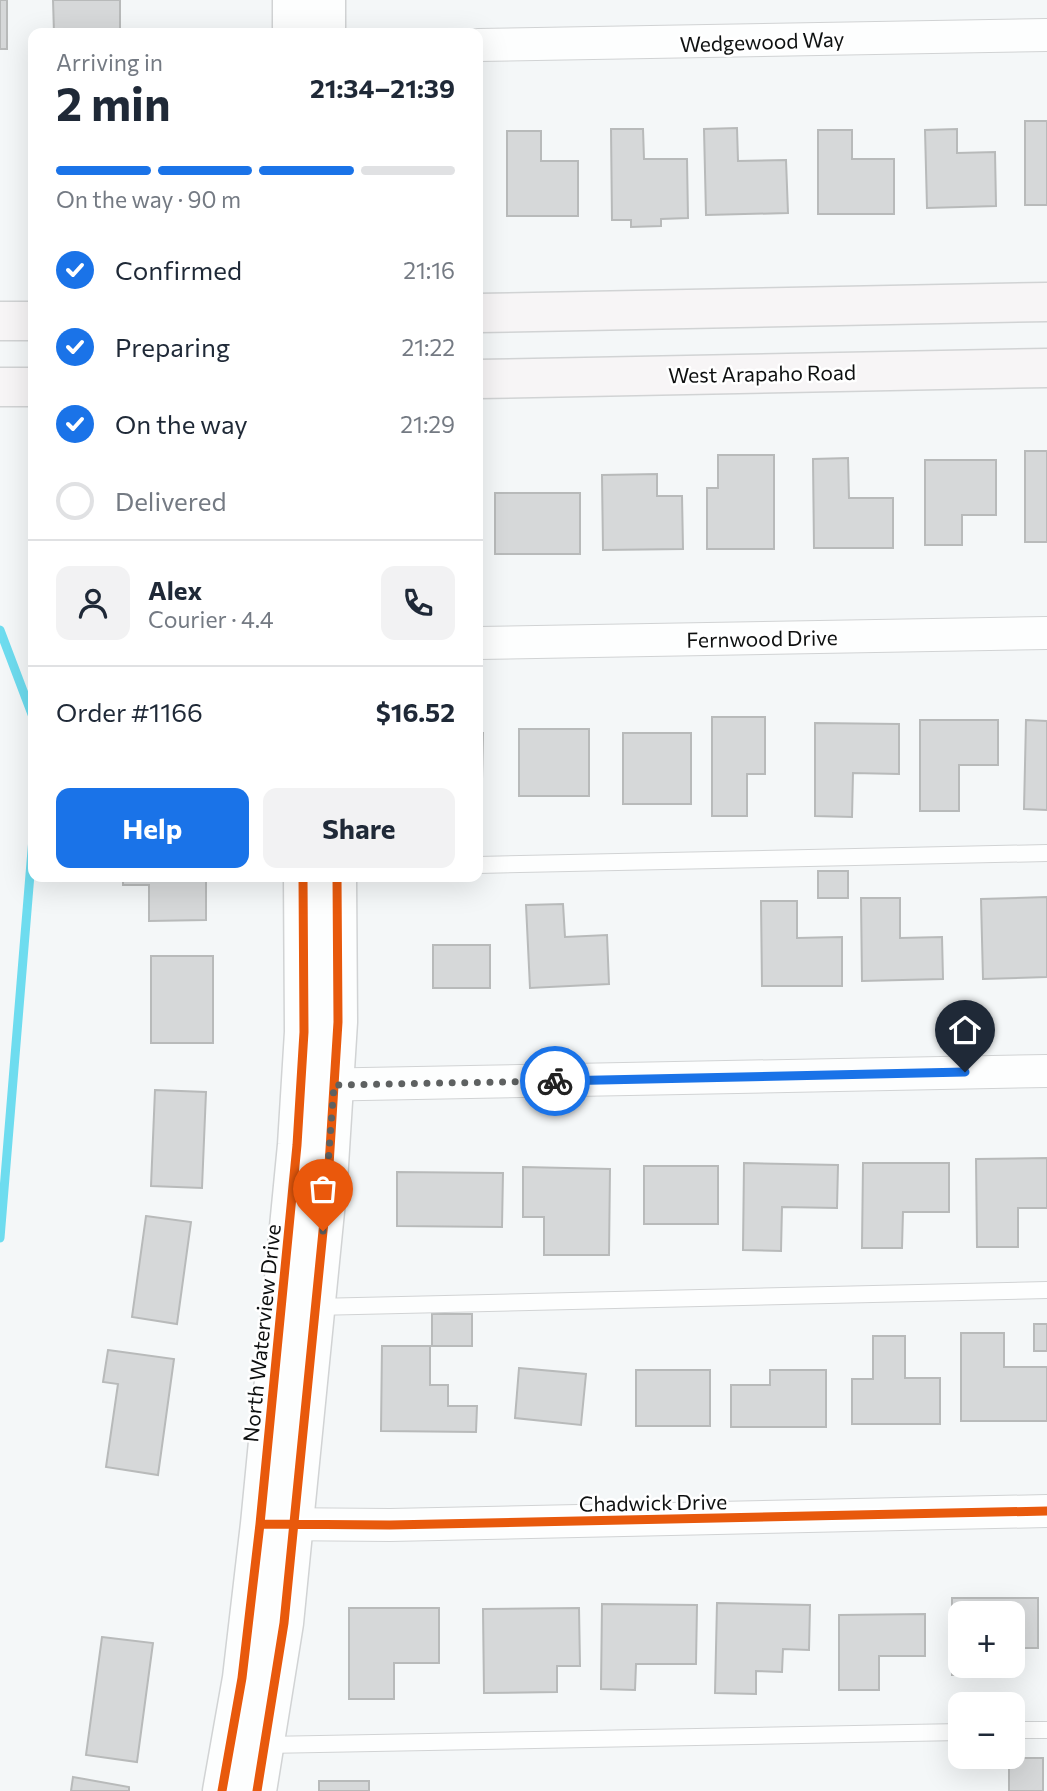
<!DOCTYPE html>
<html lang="en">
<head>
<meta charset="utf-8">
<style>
  :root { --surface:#fff; --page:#f2f2f3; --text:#1f2937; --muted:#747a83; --line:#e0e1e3; --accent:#1a73e8 }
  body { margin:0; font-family:Commissioner,sans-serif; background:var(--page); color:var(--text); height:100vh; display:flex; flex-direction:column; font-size:26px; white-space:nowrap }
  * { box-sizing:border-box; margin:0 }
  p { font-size:23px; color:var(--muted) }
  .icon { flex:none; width:38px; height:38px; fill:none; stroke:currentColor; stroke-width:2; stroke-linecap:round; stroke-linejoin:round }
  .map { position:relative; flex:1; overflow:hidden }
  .sheet { position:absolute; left:28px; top:28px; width:455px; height:854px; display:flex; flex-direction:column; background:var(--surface); border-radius:14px; box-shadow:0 7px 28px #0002 }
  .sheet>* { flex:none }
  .controls { position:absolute; left:948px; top:1601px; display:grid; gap:14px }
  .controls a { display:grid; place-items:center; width:77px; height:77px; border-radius:14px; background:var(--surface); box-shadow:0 7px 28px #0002; font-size:35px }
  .pin { position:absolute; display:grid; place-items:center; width:60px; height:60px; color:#fff; margin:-72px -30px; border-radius:50% 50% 50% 0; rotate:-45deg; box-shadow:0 0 7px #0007 }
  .pin .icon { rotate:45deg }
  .courier { position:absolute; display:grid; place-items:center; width:70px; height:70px; margin:-35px; border:5px solid #1a73e8; border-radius:50%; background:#fff; color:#222; box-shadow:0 2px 9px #0007 }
  .overview em { font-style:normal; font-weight:700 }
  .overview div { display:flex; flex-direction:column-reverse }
  .overview { display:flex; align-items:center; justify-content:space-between; height:119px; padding:0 28px }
  h1 { font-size:46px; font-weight:700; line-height:52px }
  .bar { display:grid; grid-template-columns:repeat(4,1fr); gap:10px 7px; align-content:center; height:84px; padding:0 28px }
  .bar i { height:9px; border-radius:5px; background:var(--line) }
  .bar .on { background:var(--accent) }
  .bar p { grid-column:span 4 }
  .line { display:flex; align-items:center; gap:18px; padding:0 28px; border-top:2px solid var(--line) }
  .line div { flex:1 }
  .round { display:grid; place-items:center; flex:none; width:74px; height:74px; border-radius:14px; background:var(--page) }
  ol { padding:0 28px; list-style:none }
  li { display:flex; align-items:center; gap:21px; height:77px }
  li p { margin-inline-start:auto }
  li .icon { padding:7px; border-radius:50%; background:var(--accent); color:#fff; stroke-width:4 }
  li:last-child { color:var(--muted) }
  li i { width:38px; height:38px; border:4px solid var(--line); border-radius:50% }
  .action { display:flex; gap:14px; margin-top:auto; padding:14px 28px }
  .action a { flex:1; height:80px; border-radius:14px; background:var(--accent); color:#fff; font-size:28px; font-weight:700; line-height:80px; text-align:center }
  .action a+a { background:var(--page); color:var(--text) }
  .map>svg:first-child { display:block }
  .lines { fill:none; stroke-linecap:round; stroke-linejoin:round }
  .stream { stroke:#6edcef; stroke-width:9 }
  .building { fill:#d6d8d9; stroke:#b8baba; stroke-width:2 }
  .service-casing { stroke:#d1d3d4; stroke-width:18 }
  .minor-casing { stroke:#d1d3d4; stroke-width:34 }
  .tertiary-casing { stroke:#d1d3d4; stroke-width:41 }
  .secondary-casing { stroke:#d1d3d4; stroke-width:41 }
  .service { stroke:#fdfefe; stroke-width:16 }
  .minor { stroke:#fdfefe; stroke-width:32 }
  .tertiary { stroke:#fdfefe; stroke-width:38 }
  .secondary { stroke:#f7f5f6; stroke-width:38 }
  .cycleway-casing { stroke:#fff; stroke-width:13 }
  .cycleway { stroke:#e8590c; stroke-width:9 }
  .done { stroke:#5e6161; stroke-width:7; stroke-dasharray:0 12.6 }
  .route { stroke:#1a73e8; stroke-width:9 }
  .labels { text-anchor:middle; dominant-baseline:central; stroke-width:5; stroke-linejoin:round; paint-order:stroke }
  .street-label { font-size:21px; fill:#0e1010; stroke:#fff }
</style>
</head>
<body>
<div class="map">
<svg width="1047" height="1791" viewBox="0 0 1047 1791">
  <rect width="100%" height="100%" fill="#f4f7f8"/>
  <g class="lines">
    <path class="stream" d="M 0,630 L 33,717
      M 0,1238 L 33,838"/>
  </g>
  <path class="building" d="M 0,0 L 7,0 L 7,49 L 0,49 Z
    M 53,0 L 120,0 L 120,33 L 54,33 Z
    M 1025,121 L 1047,121 L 1047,205 L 1025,205 Z
    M 737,128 L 738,161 L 786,160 L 788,213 L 706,215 L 704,129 Z
    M 611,129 L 643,129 L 644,159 L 687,159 L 688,218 L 661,219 L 661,226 L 631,227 L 631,220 L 612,220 Z
    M 957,129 L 957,153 L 995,152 L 996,206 L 927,208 L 925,130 Z
    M 818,130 L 852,130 L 852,159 L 894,159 L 894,214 L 818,214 Z
    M 507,131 L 541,131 L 541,161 L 578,161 L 578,216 L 507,216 Z
    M 1025,451 L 1047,451 L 1047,542 L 1025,542 Z
    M 718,455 L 774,455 L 774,549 L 707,549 L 707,488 L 718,488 Z
    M 848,458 L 849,498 L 893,498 L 893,548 L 814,548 L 813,459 Z
    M 925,460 L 996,460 L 996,515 L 962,515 L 962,545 L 925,545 Z
    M 657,474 L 657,496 L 682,496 L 683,549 L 603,550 L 602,475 Z
    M 495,493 L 580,493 L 580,554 L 495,554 Z
    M 712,717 L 765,717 L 765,774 L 747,774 L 747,816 L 712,816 Z
    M 920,720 L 998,720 L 998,765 L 959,765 L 959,811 L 920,811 Z
    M 1026,720 L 1047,721 L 1047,810 L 1024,809 Z
    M 815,723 L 899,724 L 899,774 L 853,773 L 852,817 L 815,816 Z
    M 519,729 L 589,729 L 589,796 L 519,796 Z
    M 478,733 L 483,733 L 482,779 L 478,779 Z
    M 623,733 L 691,733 L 691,804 L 623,804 Z
    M 818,871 L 848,871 L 848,898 L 818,898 Z
    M 123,877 L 206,877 L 206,920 L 149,921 L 149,885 L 123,885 Z
    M 1047,897 L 1047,977 L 983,979 L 981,899 Z
    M 861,898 L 900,898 L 900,938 L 942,937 L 943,979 L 862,981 Z
    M 761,901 L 797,901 L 797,938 L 842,937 L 842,986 L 762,986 Z
    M 563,904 L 565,937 L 607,935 L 609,984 L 530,988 L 526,905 Z
    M 433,945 L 490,945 L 490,988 L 433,988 Z
    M 151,956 L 213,956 L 213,1043 L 151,1043 Z
    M 155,1090 L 206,1092 L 202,1188 L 151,1186 Z
    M 1047,1158 L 1047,1208 L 1018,1208 L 1018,1247 L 977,1247 L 976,1159 Z
    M 744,1163 L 838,1165 L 837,1208 L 782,1207 L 781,1251 L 743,1250 Z
    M 863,1163 L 949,1163 L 949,1212 L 903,1212 L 902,1248 L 862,1248 Z
    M 644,1166 L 718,1166 L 718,1224 L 644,1224 Z
    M 523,1167 L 610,1169 L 609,1255 L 544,1255 L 544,1217 L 523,1217 Z
    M 397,1172 L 503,1173 L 502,1227 L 397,1226 Z
    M 146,1216 L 191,1222 L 177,1324 L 132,1317 Z
    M 432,1314 L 472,1314 L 472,1346 L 432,1346 Z
    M 1034,1324 L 1047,1324 L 1047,1351 L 1034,1351 Z
    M 961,1333 L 1004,1333 L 1004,1367 L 1047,1367 L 1047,1421 L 961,1421 Z
    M 873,1336 L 905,1336 L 905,1378 L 940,1378 L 940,1424 L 852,1424 L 852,1379 L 873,1379 Z
    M 382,1346 L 430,1346 L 430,1385 L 448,1385 L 448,1406 L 477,1406 L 476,1432 L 381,1431 Z
    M 108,1350 L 174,1359 L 158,1475 L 106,1467 L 118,1384 L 103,1382 Z
    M 519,1368 L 586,1374 L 581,1425 L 515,1418 Z
    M 636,1370 L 710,1370 L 710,1426 L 636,1426 Z
    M 770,1370 L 826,1370 L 826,1427 L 731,1427 L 731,1385 L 770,1385 Z
    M 952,1598 L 1038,1598 L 1038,1648 L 1013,1648 L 1013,1614 L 961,1614 L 961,1666 L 984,1666 L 984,1675 L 952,1675 Z
    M 717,1603 L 810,1605 L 809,1650 L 783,1649 L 782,1672 L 756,1671 L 756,1694 L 715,1693 Z
    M 602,1604 L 697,1605 L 696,1664 L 636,1664 L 635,1690 L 601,1689 Z
    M 349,1608 L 439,1608 L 439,1663 L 394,1663 L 394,1699 L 349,1699 Z
    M 579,1608 L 580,1666 L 557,1666 L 557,1692 L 484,1693 L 483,1609 Z
    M 925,1614 L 925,1656 L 879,1656 L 879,1690 L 839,1690 L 839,1615 Z
    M 102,1637 L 153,1643 L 137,1762 L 86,1755 Z
    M 1009,1758 L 1043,1758 L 1043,1791 L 1009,1791 Z
    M 73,1777 L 129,1787 L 129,1791 L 71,1791 Z
    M 319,1781 L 369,1781 L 369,1791 L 319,1791 Z"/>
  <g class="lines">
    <g class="service-casing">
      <path id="service" d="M 478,865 L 1047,853
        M 314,1307 L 1047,1290
        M 1013,1730 L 1047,1730
        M 265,1745 L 961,1732"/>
    </g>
    <g class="minor-casing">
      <path id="minor" d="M 478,45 L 1047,35
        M 478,643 L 1047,633
        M 310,1085 L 1047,1071
        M 272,1524 L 390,1525 L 1047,1511"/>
    </g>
    <g class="tertiary-casing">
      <path id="tertiary" d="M 292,0 L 292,33
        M 326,0 L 326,33
        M 222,1791 L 242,1678 L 260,1524 L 297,1145 L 304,1032 L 303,877
        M 257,1791 L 284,1623 L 328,1181 L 338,1022 L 337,877"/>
    </g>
    <g class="secondary-casing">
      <path id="secondary" d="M 478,313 L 1047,302
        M 0,321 L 33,321
        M 478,379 L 1047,368
        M 0,387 L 33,387"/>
    </g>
    <use href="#service" class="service"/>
    <use href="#minor" class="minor"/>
    <use href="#tertiary" class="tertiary"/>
    <use href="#secondary" class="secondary"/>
    <g class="cycleway-casing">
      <path id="cycleway" d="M 260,1524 L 390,1525 L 1047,1511
        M 222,1791 L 242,1678 L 260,1524 L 297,1145 L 304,1032 L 303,877
        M 257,1791 L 284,1623 L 328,1181 L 338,1022 L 337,877"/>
    </g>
    <use href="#cycleway" class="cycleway"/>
  </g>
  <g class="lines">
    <path class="done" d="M 323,1231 L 334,1085 L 555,1081"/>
    <path class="route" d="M 555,1081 L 965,1072"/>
  </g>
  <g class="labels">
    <g class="street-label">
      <text transform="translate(762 41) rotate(-2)">Wedgewood Way</text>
      <text transform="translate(762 373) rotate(-1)">West Arapaho Road</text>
      <text transform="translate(762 638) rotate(-1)">Fernwood Drive</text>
      <text transform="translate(261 1333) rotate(-84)">North Waterview Drive</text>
      <text transform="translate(653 1502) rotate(-1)">Chadwick Drive</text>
    </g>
  </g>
</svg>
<div class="controls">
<a>+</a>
<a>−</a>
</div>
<div class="pin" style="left:323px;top:1231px;background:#ea580c"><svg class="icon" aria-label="bag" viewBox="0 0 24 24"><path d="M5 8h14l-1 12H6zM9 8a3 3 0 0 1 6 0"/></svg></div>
<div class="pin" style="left:965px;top:1072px;background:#1f2937"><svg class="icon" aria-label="home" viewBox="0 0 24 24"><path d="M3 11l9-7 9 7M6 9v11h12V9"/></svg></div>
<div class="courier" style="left:555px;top:1081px"><svg class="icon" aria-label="bike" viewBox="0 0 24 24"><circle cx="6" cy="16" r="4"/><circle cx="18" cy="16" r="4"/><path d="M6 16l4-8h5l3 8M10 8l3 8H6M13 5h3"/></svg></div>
<section class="sheet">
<div class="overview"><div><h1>2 min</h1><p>Arriving in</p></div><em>21:34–21:39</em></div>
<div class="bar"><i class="on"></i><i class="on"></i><i class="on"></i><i></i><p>On the way · 90 m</p></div>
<ol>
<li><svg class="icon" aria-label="check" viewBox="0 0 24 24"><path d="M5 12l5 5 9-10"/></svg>Confirmed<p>21:16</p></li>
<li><svg class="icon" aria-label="check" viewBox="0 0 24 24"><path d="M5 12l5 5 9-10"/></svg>Preparing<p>21:22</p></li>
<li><svg class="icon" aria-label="check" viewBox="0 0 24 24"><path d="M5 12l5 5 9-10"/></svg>On the way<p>21:29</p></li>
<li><i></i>Delivered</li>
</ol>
<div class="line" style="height:126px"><a class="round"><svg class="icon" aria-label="person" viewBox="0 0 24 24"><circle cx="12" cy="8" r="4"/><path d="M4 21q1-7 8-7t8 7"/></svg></a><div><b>Alex</b><p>Courier · 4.4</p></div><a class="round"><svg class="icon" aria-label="phone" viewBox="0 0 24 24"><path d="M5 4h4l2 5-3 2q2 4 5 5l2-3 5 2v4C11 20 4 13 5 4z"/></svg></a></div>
<div class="line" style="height:91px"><div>Order #1166</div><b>$16.52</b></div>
<div class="action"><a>Help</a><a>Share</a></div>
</section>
</div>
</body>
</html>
